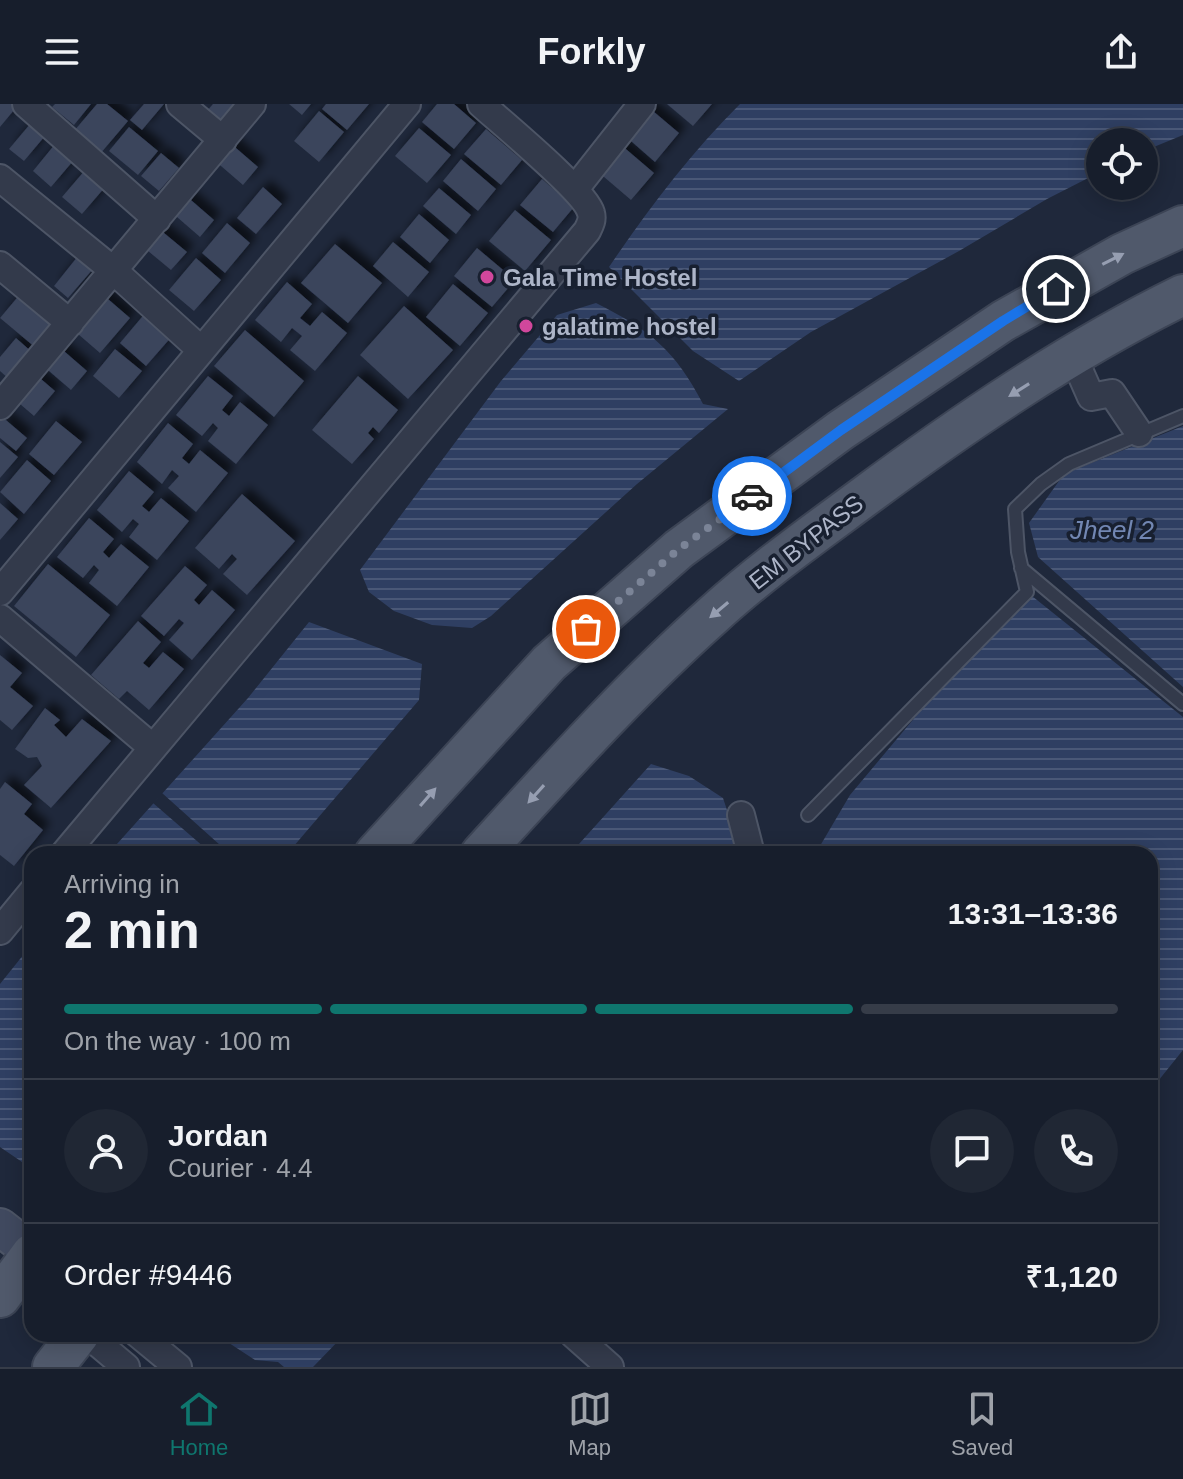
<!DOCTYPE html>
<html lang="en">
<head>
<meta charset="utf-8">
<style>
  :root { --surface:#171e2c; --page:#202734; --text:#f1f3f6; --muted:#9ea2a9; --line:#363c48; --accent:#0f766e }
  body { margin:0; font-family:Helvetica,sans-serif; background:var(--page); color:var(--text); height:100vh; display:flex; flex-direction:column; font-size:30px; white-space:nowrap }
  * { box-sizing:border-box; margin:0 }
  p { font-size:26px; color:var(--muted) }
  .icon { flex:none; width:44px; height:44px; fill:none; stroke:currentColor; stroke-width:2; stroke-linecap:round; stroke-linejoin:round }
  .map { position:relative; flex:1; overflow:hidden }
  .details { position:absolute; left:24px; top:742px; width:1134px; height:496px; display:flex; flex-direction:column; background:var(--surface); border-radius:24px; box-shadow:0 4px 20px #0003,0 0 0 2px var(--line) }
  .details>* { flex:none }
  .controls { position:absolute; left:1086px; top:24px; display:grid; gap:16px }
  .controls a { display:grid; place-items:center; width:72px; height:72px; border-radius:50%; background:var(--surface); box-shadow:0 4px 20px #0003,0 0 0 2px var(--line); font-size:40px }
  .pin { position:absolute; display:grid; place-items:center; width:68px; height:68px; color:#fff; margin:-34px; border:4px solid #fff; border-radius:50%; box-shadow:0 2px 8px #0007 }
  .courier { position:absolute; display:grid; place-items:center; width:80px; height:80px; margin:-40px; border:6px solid #1a73e8; border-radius:50%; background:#fff; color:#222; box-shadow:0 2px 10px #0007 }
  .headline em { font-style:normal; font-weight:700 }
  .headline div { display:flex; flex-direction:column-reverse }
  .headline { display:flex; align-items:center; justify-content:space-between; height:136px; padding:0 40px }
  h1 { font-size:52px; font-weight:700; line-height:60px }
  .bar { display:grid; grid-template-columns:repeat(4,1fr); gap:12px 8px; align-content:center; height:96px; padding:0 40px }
  .bar i { height:10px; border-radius:6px; background:var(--line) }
  .bar .current { background:var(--accent) }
  .bar p { grid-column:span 4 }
  .line { display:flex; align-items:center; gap:20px; padding:0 40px; border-top:2px solid var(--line) }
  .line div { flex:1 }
  .round { display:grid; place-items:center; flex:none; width:84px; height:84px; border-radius:42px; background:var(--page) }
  header { display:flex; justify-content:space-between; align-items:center; height:104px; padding:0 40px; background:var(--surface); font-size:36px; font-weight:700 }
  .tab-bar { display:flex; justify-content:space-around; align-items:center; height:112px; border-top:2px solid var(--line); background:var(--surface); font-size:22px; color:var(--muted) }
  .tab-bar a { display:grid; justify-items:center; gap:4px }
  .tab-bar .current { color:var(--accent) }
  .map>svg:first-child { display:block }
  .water { fill:url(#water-rules) }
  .pier { fill:#1f283b }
  .building { fill:#3a445b; filter:url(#shadow) }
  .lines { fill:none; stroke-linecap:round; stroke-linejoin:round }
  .service-casing { stroke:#4d5566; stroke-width:16 }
  .minor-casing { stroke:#4d5566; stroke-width:30 }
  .secondary-casing { stroke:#4d5566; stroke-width:40 }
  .primary-casing { stroke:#3c4455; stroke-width:44 }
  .service { stroke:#333a4b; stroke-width:12 }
  .minor { stroke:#333a4b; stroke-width:26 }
  .secondary { stroke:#40495f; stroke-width:36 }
  .primary { stroke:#50596b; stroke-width:40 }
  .oneway { fill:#969eb1 }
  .done { stroke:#7b8497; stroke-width:8; stroke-dasharray:0 14.4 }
  .route { stroke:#1a73e8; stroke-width:10 }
  .hotel-dot { fill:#d1479c; stroke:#182030; stroke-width:3 }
  .labels { text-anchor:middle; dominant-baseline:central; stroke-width:7; stroke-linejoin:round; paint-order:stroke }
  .poi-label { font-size:24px; font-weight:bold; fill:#adb5c8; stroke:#182030; text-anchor:start }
  .street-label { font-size:24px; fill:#adb5c8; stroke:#182030 }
  .water-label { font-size:26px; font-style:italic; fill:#7287b3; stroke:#182030 }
</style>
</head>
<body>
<header><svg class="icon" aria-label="menu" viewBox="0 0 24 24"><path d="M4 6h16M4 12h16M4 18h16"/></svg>Forkly<svg class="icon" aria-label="share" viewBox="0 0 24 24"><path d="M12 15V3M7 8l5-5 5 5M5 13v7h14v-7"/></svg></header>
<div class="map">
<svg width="1183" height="1263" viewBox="0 0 1183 1263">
  <defs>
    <pattern id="water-rules" width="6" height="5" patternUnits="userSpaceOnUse" patternTransform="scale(2)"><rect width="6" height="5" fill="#2f3f62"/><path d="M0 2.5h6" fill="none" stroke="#4a5877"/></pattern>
    <filter id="shadow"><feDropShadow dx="7" dy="-7" stdDeviation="4" flood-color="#0009"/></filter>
  </defs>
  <rect width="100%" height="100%" fill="#1f283b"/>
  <path class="water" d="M 740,0 L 1183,0 L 1183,31 L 1144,47 L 1144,38 L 1100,38 L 1100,68 L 1047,95 L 959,147 L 811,228 L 739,277 L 693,247 L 609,163 C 649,104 690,50 740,0 Z
    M 596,199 C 650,226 675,246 703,300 L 728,305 L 637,380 L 491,512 L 472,524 L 432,521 L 394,507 L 369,488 L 360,466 L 501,277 L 557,211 Z
    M 1183,322 L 1183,583 L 1038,453 L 1029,419 L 1064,370 Z
    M 1019,489 L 1032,492 L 1183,613 L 1183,946 L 1150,987 L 1150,750 L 830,750 L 820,742 L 850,691 Z
    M 309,518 L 422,560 L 419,596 L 287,750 L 108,750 L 248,594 Z
    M 651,660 L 689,672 L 723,694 L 739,742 L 735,750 L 570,750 Z
    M 32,840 L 32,1046 L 22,1058 L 0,1043 L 0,880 Z
    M 229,1230 L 345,1230 L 313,1263 L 284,1263 L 278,1258 L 255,1256 L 229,1239 Z"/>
  <path class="pier" d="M 162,689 L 230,750 L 212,750 L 153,699 Z"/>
  <path class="building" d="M 0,0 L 19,0 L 0,23 Z
    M 55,0 L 91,0 L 74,21 L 52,3 Z
    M 97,0 L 107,0 L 128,17 L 100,50 L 74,27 Z
    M 144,0 L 164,0 L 142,26 L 130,16 Z
    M 213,0 L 235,0 L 219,20 L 206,8 Z
    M 289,0 L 311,0 L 302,11 Z
    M 326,0 L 369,0 L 347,26 L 322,5 Z
    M 437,0 L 454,0 L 476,19 L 454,45 L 422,18 Z
    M 667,0 L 712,0 L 693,22 Z
    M 647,2 L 679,29 L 655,58 L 623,30 Z
    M 319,7 L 344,28 L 319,58 L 294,37 Z
    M 36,13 L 50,26 L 24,57 L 9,45 Z
    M 129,23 L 158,47 L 138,71 L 109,47 Z
    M 419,24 L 451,51 L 427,79 L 395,52 Z
    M 486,25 L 522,56 L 501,81 L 464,50 Z
    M 60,34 L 79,50 L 51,83 L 33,67 Z
    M 229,38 L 258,63 L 243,81 L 214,56 Z
    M 620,40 L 654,69 L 631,96 L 597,67 Z
    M 161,49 L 179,64 L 159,87 L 141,72 Z
    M 461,55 L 496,85 L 478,107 L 443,77 Z
    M 86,65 L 106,82 L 82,110 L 62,93 Z
    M 542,75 L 574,103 L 553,128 L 520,101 Z
    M 263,83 L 282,100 L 256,130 L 237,114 Z
    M 439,84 L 471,111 L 456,130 L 423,102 Z
    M 184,90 L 214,116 L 200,133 L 170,107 Z
    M 515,106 L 551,136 L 525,167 L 489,137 Z
    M 419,110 L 449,136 L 430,159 L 400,133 Z
    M 227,119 L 250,139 L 225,169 L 202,149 Z
    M 158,124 L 187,148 L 171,166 L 142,142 Z
    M 393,138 L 429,168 L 408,193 L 373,162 Z
    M 335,140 L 382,179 L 348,219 L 301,179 Z
    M 477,144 L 515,176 L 492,203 L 454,172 Z
    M 78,152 L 93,165 L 68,194 L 54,182 Z
    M 196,154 L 221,176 L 194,207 L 169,186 Z
    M 287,178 L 312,200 L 300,214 L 310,222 L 322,208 L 347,229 L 315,267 L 290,246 L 302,232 L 292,224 L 281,238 L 255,216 Z
    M 453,180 L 488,209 L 460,242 L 426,213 Z
    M 21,189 L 57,220 L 36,244 L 0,214 Z
    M 101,189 L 130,214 L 100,249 L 71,224 Z
    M 404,202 L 453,246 L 408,295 L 360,251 Z
    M 147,207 L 174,230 L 146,262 L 120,239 Z
    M 245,226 L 304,277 L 274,313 L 214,262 Z
    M 16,234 L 33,249 L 10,276 L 0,267 L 0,253 Z
    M 57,241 L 87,267 L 71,286 L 41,260 Z
    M 115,245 L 142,267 L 119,294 L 93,272 Z
    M 34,269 L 55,287 L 34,312 L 13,294 Z
    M 208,272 L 233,292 L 222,306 L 229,312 L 240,298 L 268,321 L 236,360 L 208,337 L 218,324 L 213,319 L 202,332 L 176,311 Z
    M 358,272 L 398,306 L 379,329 L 373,323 L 368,329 L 374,335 L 352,360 L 312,326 Z
    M 0,311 L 27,334 L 16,347 L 0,334 Z
    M 56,317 L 82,338 L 54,371 L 29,350 Z
    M 168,319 L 193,340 L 182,354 L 189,360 L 200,346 L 228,369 L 196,408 L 168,384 L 179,372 L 172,366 L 162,380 L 137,358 Z
    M 0,338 L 18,353 L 0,374 Z
    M 27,356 L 51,377 L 24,410 L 0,388 Z
    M 129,367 L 154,388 L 142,402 L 149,408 L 161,394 L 189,417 L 157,456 L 129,433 L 139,420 L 133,415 L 122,428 L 97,406 Z
    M 242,390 L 295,437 L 247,491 L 223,470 L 237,455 L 232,450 L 219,465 L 195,444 Z
    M 0,399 L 18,415 L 0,436 Z
    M 89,414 L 114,435 L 103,448 L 109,454 L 121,440 L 149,463 L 117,502 L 89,479 L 99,466 L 94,461 L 83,474 L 57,453 Z
    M 48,460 L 110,511 L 76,553 L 14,502 Z
    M 185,462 L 207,481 L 194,496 L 199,501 L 212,486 L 235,506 L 192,556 L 169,536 L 184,519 L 179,515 L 164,532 L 141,512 Z
    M 138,517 L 161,538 L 143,559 L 149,564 L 163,548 L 184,565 L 149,606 L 127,587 L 119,595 L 91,571 Z
    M 0,551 L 22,569 L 10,583 L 33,602 L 12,626 L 0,616 Z
    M 45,604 L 60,616 L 54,621 L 66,633 L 82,615 L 111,637 L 51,704 L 24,681 L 42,662 L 37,653 L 28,654 L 15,645 Z
    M 5,678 L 32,700 L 24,710 L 43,726 L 14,762 L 0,751 L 0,685 Z"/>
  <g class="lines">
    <g class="service-casing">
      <path id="service" d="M 1021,464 L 1183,600
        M 808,711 L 1027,488 L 1018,448 L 1015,405 L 1041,380 L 1069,360 L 1183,312"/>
    </g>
    <g class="minor-casing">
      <path id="minor" d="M 26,0 L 157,115
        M 180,0 L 223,36
        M 0,74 L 114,167 L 200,245
        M 575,85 L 642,0
        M 0,161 L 70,219
        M 1073,252 L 1091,293 L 1112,289 L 1139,329
        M 0,302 L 252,0
        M 0,488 L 407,0
        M 0,514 L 153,644
        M 741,711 L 751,750
        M 64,750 L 587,127 C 590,121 593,116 591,109 C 586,88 502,19 481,0
        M 0,827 L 32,788
        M 87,1230 L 126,1263
        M 138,1230 L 178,1263
        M 573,1230 L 610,1263"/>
    </g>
    <g class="secondary-casing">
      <path id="secondary" d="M 0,1123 L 32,1148"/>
    </g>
    <g class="primary-casing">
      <path id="primary" d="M 375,750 L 549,559 L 679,445 L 841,326 L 1003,217 L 1122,150 L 1183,122
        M 481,750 C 556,668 630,585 713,511 C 759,469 811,432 861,395 C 962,320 1069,247 1183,191
        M 0,1193 L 32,1150
        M 53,1263 L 79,1230"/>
    </g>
    <use href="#service" class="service"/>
    <use href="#minor" class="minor"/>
    <use href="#secondary" class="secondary"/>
    <use href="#primary" class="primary"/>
  </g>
  <defs><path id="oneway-solid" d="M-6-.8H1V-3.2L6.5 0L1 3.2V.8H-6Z" transform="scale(2)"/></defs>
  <g class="oneway">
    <use href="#oneway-solid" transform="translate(1113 155) rotate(-27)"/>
    <use href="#oneway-solid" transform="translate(1019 286) rotate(148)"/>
    <use href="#oneway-solid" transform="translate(719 506) rotate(140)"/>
    <use href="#oneway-solid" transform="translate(536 690) rotate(132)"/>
    <use href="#oneway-solid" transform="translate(428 693) rotate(-49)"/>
  </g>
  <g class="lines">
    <path class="done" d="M 586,525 L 679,445 L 752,392"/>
    <path class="route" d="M 752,392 L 841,326 L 1003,217 L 1056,185"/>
  </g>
  <g class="hotel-dot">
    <circle cx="487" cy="173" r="8"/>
    <circle cx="526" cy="222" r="8"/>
  </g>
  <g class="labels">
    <g class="poi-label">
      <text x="503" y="173">Gala Time Hostel</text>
      <text x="542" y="222">galatime hostel</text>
    </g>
    <g class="street-label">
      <text transform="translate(806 438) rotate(-38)">EM BYPASS</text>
    </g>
    <g class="water-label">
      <text x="1112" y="426">Jheel 2</text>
    </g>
  </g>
</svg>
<div class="controls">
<a><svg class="icon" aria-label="locate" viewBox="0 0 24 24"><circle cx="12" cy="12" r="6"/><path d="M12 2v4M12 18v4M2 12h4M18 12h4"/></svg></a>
</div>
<div class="pin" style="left:586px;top:525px;background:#ea580c"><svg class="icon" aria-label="bag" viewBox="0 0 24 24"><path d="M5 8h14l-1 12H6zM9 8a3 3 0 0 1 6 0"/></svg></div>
<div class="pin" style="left:1056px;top:185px;background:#1f2937"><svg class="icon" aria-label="home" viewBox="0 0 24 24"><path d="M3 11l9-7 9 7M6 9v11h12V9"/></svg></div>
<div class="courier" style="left:752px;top:392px"><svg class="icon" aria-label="car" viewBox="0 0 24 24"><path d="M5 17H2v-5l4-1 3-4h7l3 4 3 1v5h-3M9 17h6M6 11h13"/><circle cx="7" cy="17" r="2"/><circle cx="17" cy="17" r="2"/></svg></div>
<section class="details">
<div class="headline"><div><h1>2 min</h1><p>Arriving in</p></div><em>13:31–13:36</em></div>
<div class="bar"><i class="current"></i><i class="current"></i><i class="current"></i><i></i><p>On the way · 100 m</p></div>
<div class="line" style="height:144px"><a class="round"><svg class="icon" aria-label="person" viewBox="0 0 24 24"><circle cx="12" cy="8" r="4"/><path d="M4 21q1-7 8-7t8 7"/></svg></a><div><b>Jordan</b><p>Courier · 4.4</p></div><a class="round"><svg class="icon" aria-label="chat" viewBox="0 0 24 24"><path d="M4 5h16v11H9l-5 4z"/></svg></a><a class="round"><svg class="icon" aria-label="phone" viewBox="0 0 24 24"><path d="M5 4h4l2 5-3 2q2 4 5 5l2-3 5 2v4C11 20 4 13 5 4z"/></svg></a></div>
<div class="line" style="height:104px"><div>Order #9446</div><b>₹1,120</b></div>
</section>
</div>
<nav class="tab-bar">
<a class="current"><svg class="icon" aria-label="home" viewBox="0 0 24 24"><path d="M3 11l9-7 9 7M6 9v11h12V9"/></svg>Home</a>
<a><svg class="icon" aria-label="map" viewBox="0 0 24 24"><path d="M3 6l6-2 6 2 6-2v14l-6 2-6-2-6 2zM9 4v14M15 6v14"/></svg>Map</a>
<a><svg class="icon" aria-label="saved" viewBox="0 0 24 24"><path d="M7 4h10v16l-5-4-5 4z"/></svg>Saved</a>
</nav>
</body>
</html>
